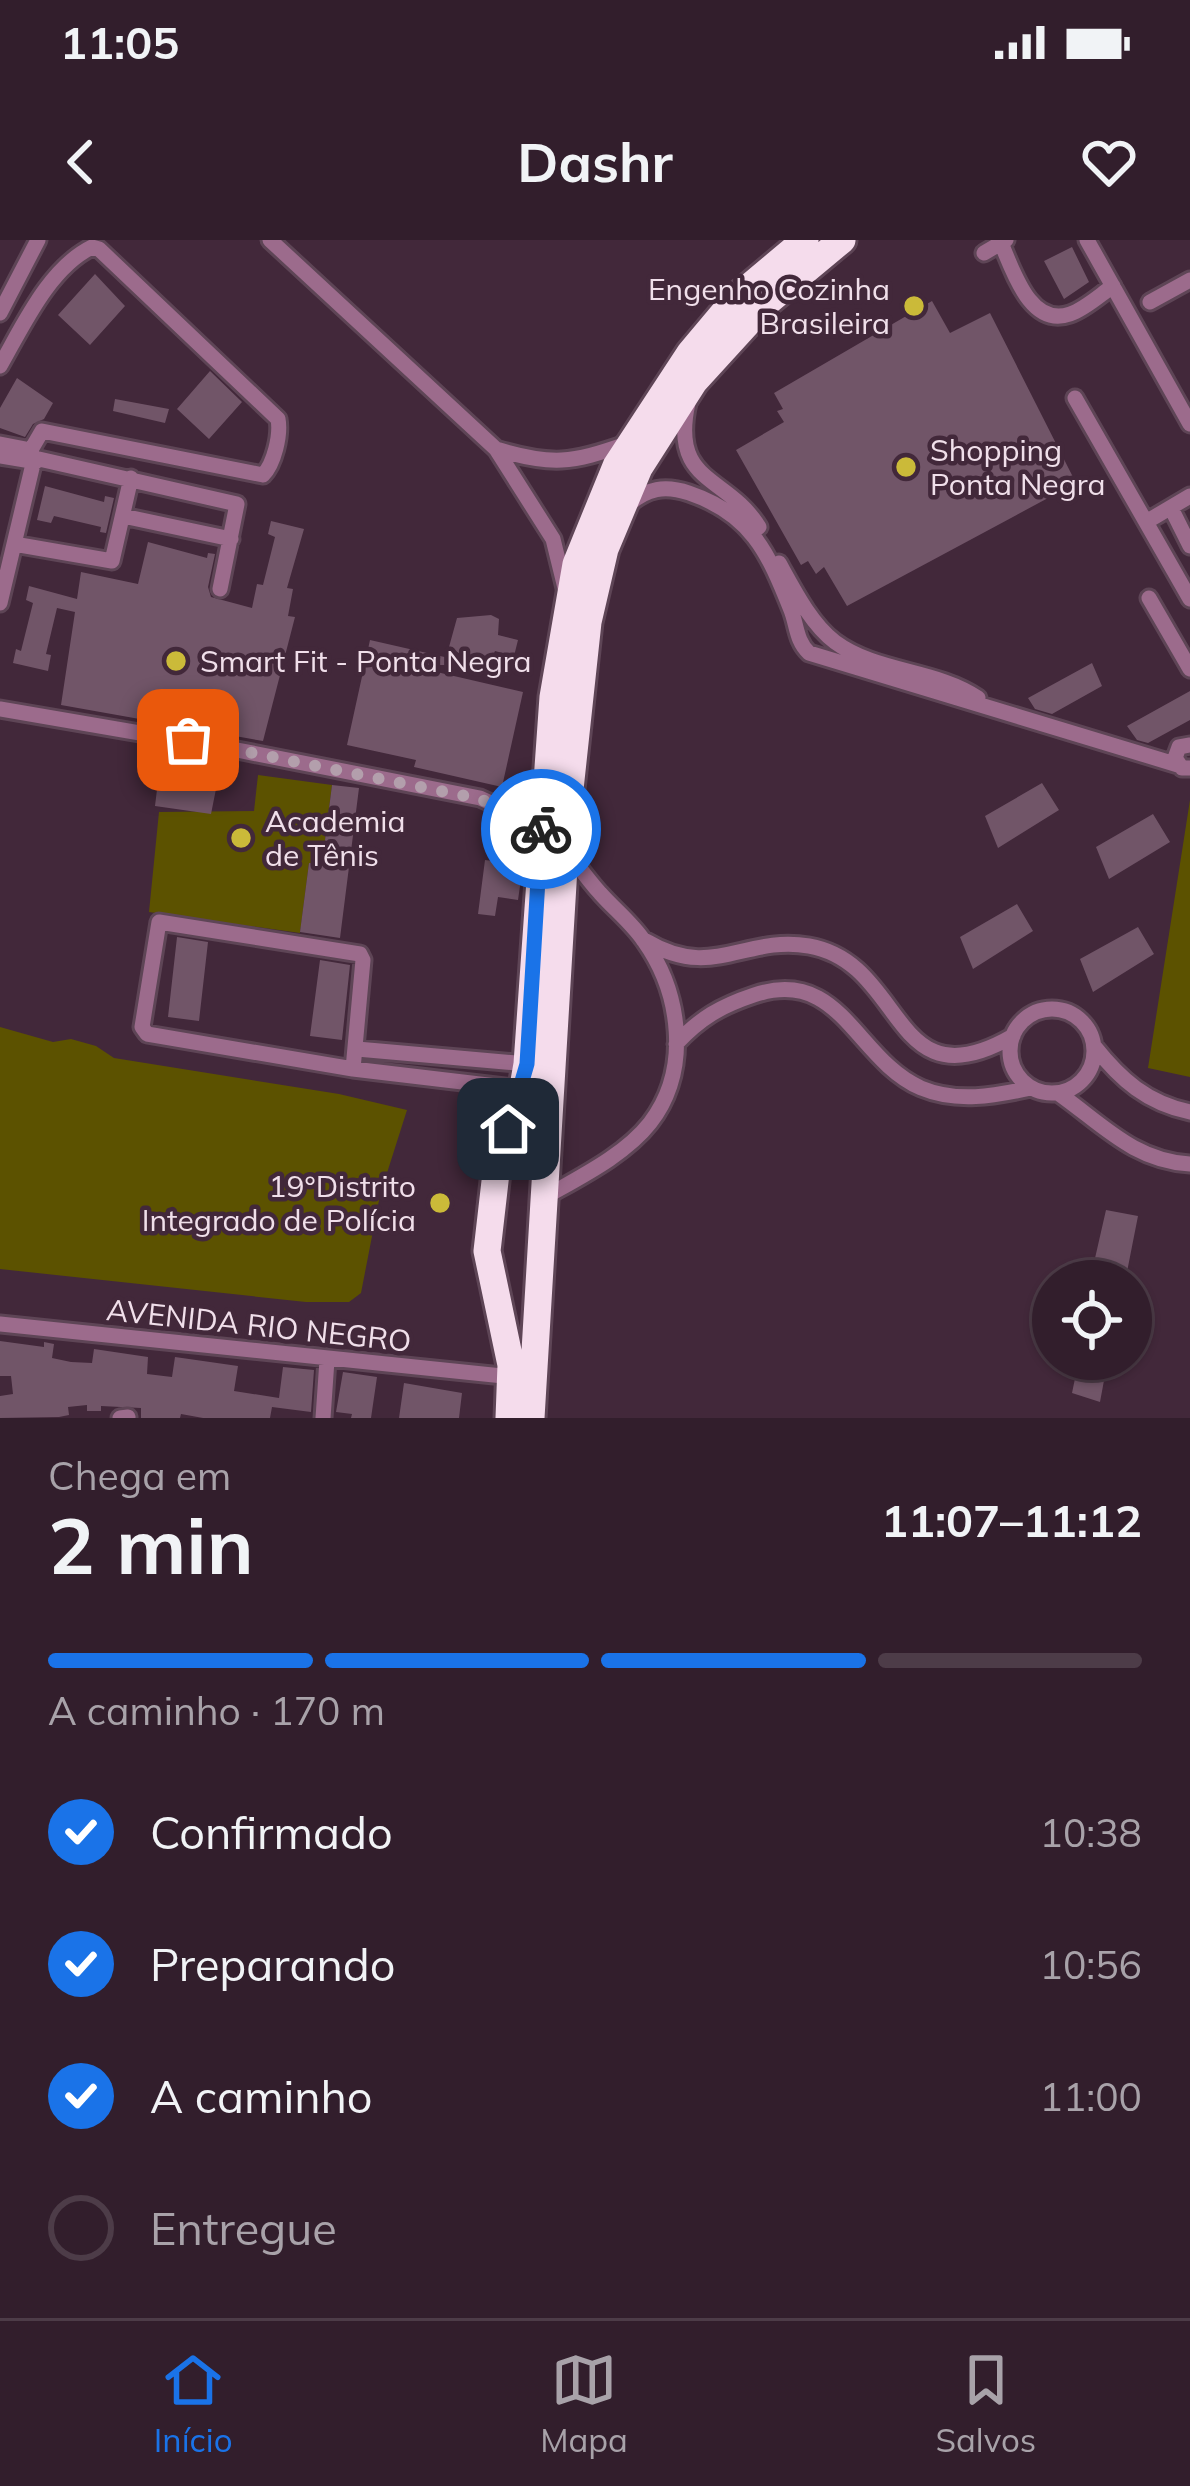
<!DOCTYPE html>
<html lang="pt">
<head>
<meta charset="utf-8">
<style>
  :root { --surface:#321e2c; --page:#3d2b38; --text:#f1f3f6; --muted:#a8a2a9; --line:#4d3c48; --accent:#1a73e8 }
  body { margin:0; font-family:Mulish,sans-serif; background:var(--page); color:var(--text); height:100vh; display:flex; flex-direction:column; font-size:45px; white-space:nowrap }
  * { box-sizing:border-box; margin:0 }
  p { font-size:39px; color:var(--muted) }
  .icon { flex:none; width:66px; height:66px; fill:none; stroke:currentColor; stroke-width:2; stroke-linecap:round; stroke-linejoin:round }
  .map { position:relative; height:1178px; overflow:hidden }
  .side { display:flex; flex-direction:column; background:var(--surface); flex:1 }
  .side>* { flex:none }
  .controls { position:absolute; left:1032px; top:1020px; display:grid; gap:24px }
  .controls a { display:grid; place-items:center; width:120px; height:120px; border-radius:50%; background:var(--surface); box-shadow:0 3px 9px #0004,0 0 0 3px var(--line); font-size:60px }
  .pin { position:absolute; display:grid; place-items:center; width:102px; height:102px; color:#fff; margin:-51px; border-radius:24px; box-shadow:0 6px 18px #0006 }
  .courier { position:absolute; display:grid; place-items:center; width:120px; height:120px; margin:-60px; border:9px solid #1a73e8; border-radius:50%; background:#fff; color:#222; box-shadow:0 3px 15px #0007 }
  .head em { font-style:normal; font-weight:700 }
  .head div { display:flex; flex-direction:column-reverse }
  .head { display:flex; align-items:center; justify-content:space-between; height:204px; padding:0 48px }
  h1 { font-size:78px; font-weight:700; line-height:90px }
  .bar { display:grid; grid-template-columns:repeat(4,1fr); gap:18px 12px; align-content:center; height:144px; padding:0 48px }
  .bar i { height:15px; border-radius:9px; background:var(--line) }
  .bar .on { background:var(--accent) }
  .bar p { grid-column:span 4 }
  ol { padding:0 48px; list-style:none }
  li { display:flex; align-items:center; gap:36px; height:132px }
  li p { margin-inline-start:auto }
  li .icon { padding:12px; border-radius:50%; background:var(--accent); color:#fff; stroke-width:4 }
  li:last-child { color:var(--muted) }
  li i { width:66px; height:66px; border:6px solid var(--line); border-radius:50% }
  .status { display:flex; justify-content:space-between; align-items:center; height:84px; padding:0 60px; background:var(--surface); direction:ltr }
  .status svg { height:33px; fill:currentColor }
  header { display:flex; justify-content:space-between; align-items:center; height:156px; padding:0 48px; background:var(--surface); font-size:54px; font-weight:700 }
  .tabs { display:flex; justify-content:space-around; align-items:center; height:168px; border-top:3px solid var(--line); background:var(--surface); font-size:33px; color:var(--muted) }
  .tabs a { display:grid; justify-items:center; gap:6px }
  .tabs .on { color:var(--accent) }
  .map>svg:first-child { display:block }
  .green { fill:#5c5200 }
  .building { fill:#715568 }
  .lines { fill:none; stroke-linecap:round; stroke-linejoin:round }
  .street-casing { stroke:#5e4556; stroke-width:21 }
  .highway-casing { stroke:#5e4556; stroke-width:33 }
  .street { stroke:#9c6b8c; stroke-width:15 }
  .highway { stroke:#f5dcec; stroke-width:27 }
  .done { stroke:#b39fac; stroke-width:12; stroke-dasharray:0 21.6 }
  .route { stroke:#1a73e8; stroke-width:15 }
  .poi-dot { fill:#cbba39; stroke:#42283a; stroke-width:4.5 }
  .labels { text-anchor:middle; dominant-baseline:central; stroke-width:9; stroke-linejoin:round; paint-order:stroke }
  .poi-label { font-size:30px; fill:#f0dfea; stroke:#42283a; text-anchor:start }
  .street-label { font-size:30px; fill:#f0dfea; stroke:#42283a }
</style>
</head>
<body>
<div class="status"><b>11:05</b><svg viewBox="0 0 49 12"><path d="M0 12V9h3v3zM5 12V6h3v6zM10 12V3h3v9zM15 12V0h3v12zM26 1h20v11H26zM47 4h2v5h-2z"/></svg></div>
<header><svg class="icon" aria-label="back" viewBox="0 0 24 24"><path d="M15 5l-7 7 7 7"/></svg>Dashr<svg class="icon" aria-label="heart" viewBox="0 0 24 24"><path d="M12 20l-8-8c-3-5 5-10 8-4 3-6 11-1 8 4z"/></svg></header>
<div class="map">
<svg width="1190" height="1178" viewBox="0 0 1190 1178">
  <rect width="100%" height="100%" fill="#42283a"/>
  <path class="green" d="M 258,535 L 332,545 L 322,624 L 309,623 L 300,693 L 149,672 L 159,572 L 254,571 Z
    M 1190,560 L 1190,837 L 1148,828 Z
    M 0,787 L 53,802 L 71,799 L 96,806 L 114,818 L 339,854 L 407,870 L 380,955 L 361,1053 L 349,1062 L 306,1062 L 0,1029 Z"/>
  <path class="building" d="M 1072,7 L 1089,42 L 1064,59 L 1044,21 Z
    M 95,34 L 125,66 L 90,105 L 58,75 Z
    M 932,61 L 950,93 L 990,73 L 1076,243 L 847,366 L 824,327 L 816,334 L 808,321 L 801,325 L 736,210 L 784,182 L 777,171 L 783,169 L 774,153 Z
    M 210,131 L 242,162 L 209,199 L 177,169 Z
    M 17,138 L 53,163 L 44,179 L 33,184 L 25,197 L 0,188 L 0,168 Z
    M 115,159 L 169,169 L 165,183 L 113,171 Z
    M 45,246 L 104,262 L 105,256 L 114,258 L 106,293 L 100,292 L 101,287 L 54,276 L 51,283 L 37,280 Z
    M 271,281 L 304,289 L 287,348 L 293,349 L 288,376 L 295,377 L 263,501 L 61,465 L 75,372 L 57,368 L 46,414 L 51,415 L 48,431 L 13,423 L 16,409 L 21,411 L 33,363 L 26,360 L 29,346 L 77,359 L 81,332 L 138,344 L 148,302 L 207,318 L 208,313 L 215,314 L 208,347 L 211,357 L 252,368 L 257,344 L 263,345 L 275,297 L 268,294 Z
    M 491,375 L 499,379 L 498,395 L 518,400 L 514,416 L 495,411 L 488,426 L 480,426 L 449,407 L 457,378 Z
    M 370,400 L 462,421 L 462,425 L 428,425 L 428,430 L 523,452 L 502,547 L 414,527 L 416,520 L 347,505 Z
    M 1092,423 L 1102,446 L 1052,474 L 1035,469 L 1028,458 Z
    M 1190,451 L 1190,480 L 1148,503 L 1137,500 L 1127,486 Z
    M 161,517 L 221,524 L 211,574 L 155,566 Z
    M 1042,543 L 1059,570 L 998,608 L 985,576 Z
    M 332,545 L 359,548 L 340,698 L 300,692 L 309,623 L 322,624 Z
    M 1153,574 L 1170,602 L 1109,639 L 1096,607 Z
    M 485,620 L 523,625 L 518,660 L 498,657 L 495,676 L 478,674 Z
    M 1017,664 L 1033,691 L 973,729 L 960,697 Z
    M 1138,687 L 1154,714 L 1093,752 L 1080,719 Z
    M 177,697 L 208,702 L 199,781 L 168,777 Z
    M 320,720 L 350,725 L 342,800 L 310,796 Z
    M 1106,970 L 1138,976 L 1126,1037 L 1093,1027 Z
    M 0,1101 L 44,1107 L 44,1102 L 54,1104 L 52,1118 L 71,1122 L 92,1123 L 94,1109 L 148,1117 L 147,1134 L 172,1137 L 175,1117 L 238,1126 L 234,1151 L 279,1158 L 283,1127 L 314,1130 L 311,1172 L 272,1167 L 270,1178 L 203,1178 L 181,1174 L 180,1178 L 141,1178 L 141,1168 L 101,1166 L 101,1171 L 87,1171 L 87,1165 L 68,1167 L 69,1175 L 59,1177 L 0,1178 L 0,1156 L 13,1154 L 11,1136 L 0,1136 Z
    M 1079,1119 L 1108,1119 L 1100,1162 L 1072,1153 Z
    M 343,1132 L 377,1137 L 371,1178 L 351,1178 L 352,1174 L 336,1172 Z
    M 404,1143 L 462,1153 L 459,1178 L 399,1178 Z"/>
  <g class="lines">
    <g class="street-casing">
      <path id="street" d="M 270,0 L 496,209 L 553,299 L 565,348
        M 1087,0 L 1190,184
        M 1001,3 C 1013,30 1030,88 1070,74 C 1085,69 1100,55 1113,46
        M 984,13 L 1006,0
        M 1150,62 L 1190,40
        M 0,73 L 38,0
        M 0,126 C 23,86 49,28 92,7 L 99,9 L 278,179 C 281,195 274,224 263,235 L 42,191 L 25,220 L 0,216
        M 1075,158 L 1190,359
        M 688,163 C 670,244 727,235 759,287
        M 0,204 L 31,210
        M 496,209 C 552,226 572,223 626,204
        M 628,265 C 647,248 665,245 689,253 C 751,274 768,312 791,370 C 797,385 796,401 809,413 L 1178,525
        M 1171,268 L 1190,306
        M 123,276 L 231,299
        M 1146,282 L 1190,256
        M 14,304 L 112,321 L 131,238
        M 779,323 C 794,350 811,384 835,402 C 877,433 935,429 978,458
        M 1149,358 L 1190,429
        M 0,363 L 33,224 L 39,219 L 237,264 L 220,349
        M 0,469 L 227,508 L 480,558 L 541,586
        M 1190,505 L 1179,507 L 1175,518 L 1182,528 L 1190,528
        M 646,701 C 713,741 744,695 809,706 C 907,723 890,867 1013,796
        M1010 811a42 42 0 1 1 84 0a42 42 0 1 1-84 0Z
        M 676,804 C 700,778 721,766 754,755 C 841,726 855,819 921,848 C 957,863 994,856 1031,848
        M 1094,806 C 1121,840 1147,863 1190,872
        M 357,809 L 527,824
        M 353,829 L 363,720 L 360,714 L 159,682 L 142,787 L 147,794 L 353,829 L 522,849
        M 1058,853 C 1102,884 1134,921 1190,924
        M 545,957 C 580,937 625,915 650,883 C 691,830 681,753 644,701 C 632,683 614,669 600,653 C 588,640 577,624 566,610
        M 0,1084 L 512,1137
        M 120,1178 L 128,1177
        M 323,1178 L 327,1120"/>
    </g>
    <g class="highway-casing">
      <path id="highway" d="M 509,1178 L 511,1125 L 487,1011 L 497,924 L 521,858 L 527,824 L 553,457 L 576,324 L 616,226 L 690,113 L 737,57 L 805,0
        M 531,1178 L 567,577 L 588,382 L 605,309 L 639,228 L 694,142 L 765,64 L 842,0"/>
    </g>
    <use href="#street" class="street"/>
    <use href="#highway" class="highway"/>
  </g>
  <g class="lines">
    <path class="done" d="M 188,500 L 480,559 L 542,586 L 541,589"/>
    <path class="route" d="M 508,889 L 527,824 L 541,589"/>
  </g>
  <g class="poi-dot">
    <circle cx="914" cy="66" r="12"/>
    <circle cx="906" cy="227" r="12"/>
    <circle cx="176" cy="421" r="12"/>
    <circle cx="241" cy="598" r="12"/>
    <circle cx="440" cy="963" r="12"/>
  </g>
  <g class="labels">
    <g class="poi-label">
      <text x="890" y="49" text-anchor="end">Engenho Cozinha<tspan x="890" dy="34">Brasileira</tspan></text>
      <text x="930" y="210">Shopping<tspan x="930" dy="34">Ponta Negra</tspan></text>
      <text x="200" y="421">Smart Fit - Ponta Negra</text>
      <text x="265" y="581">Academia<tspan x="265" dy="34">de Tênis</tspan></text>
      <text x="416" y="946" text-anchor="end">19°Distrito<tspan x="416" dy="34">Integrado de Polícia</tspan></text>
    </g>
    <g class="street-label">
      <text transform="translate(259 1085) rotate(6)">AVENIDA RIO NEGRO</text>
    </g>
  </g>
</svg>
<div class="controls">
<a><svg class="icon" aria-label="locate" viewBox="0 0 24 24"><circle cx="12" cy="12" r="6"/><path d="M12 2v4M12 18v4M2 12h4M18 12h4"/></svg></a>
</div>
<div class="pin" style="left:188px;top:500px;background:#ea580c"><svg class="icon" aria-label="bag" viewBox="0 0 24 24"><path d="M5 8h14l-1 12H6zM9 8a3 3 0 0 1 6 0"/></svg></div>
<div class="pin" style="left:508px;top:889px;background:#1f2937"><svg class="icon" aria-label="home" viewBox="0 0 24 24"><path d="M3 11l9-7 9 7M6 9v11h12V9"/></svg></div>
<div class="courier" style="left:541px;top:589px"><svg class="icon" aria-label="bike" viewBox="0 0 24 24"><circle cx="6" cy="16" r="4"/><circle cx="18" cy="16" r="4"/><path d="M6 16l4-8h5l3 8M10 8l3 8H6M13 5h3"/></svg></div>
</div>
<section class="side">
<div class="head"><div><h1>2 min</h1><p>Chega em</p></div><em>11:07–11:12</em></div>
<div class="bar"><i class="on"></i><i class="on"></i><i class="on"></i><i></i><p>A caminho · 170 m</p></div>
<ol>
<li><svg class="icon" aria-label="check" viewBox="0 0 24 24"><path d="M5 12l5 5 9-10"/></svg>Confirmado<p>10:38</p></li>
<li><svg class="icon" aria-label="check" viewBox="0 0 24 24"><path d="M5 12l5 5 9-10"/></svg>Preparando<p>10:56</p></li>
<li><svg class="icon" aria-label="check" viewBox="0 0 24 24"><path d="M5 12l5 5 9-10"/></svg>A caminho<p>11:00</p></li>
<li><i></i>Entregue</li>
</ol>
</section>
<nav class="tabs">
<a class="on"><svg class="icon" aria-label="home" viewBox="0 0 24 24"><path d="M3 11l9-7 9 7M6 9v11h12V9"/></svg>Início</a>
<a><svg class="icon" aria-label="map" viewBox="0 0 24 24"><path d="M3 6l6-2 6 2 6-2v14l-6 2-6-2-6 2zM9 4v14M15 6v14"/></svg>Mapa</a>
<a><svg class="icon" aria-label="saved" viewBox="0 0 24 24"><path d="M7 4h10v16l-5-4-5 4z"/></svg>Salvos</a>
</nav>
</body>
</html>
